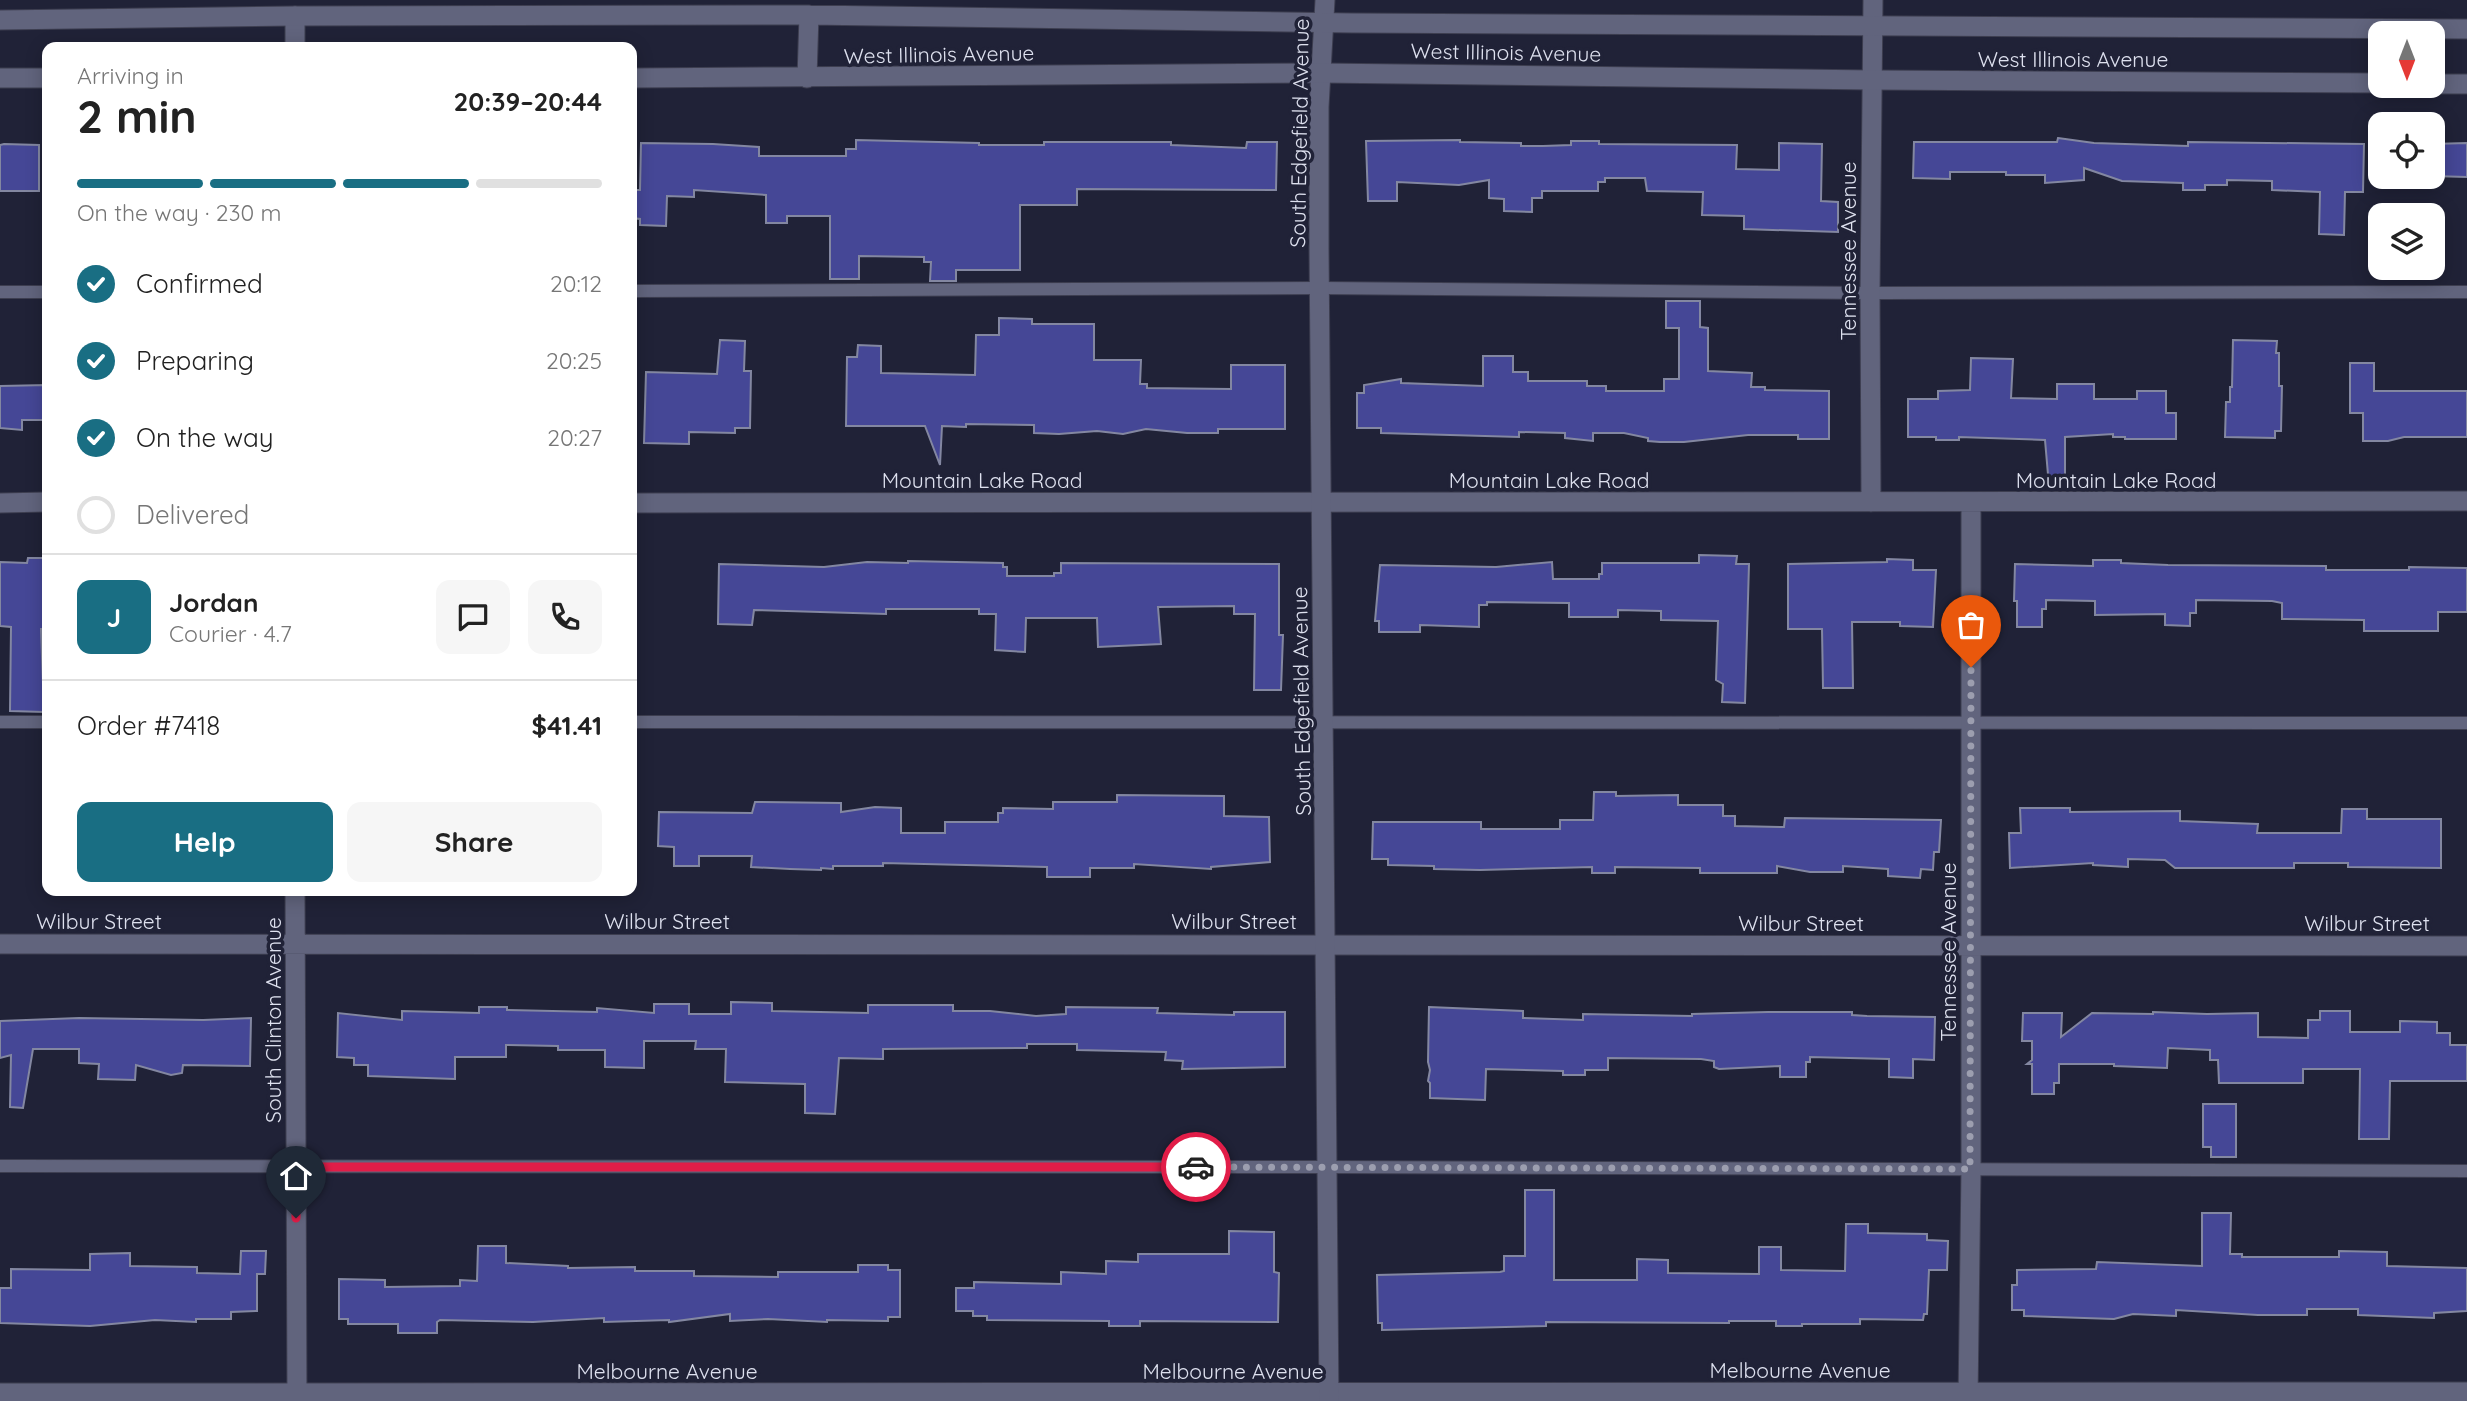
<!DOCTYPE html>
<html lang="en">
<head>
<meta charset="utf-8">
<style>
  :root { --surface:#fff; --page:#f6f6f6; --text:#222; --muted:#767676; --line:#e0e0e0; --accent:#196e83 }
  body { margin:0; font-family:Quicksand,sans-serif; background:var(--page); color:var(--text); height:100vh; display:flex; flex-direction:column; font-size:26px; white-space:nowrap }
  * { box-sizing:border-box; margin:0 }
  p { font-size:23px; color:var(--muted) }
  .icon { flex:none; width:38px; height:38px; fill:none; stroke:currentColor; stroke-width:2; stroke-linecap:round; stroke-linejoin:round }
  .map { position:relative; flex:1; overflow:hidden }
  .panel { position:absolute; left:42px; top:42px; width:595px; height:854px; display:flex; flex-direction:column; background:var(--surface); border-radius:14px; box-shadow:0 4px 18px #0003 }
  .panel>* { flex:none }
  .needle { width:46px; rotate:180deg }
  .controls { position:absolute; left:2368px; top:21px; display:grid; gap:14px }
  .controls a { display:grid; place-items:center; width:77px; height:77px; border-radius:14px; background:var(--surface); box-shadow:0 4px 18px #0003; font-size:35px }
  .pin { position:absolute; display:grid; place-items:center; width:60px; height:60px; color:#fff; margin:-72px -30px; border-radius:50% 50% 50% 0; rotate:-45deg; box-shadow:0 0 7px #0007 }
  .pin .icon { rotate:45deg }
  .courier { position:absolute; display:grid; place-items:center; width:70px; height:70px; margin:-35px; border:5px solid #e11d48; border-radius:50%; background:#fff; color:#222; box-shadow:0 2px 9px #0007 }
  .head em { font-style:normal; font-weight:700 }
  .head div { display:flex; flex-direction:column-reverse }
  .head { display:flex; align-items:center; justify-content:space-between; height:119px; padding:0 35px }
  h1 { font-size:46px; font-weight:700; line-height:52px }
  .bar { display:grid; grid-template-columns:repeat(4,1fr); gap:10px 7px; align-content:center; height:84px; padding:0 35px }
  .bar i { height:9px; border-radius:5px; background:var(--line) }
  .bar .selected { background:var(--accent) }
  .bar p { grid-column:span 4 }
  .line { display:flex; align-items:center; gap:18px; padding:0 35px; border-top:2px solid var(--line) }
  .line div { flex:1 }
  .round { display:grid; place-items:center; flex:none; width:74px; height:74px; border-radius:14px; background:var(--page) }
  ol { padding:0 35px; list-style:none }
  li { display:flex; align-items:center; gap:21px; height:77px }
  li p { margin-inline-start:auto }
  li .icon { padding:7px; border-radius:50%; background:var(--accent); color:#fff; stroke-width:4 }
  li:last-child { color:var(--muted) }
  li i { width:38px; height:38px; border:4px solid var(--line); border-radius:50% }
  .cta { display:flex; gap:14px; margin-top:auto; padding:14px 35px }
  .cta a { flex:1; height:80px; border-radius:14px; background:var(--accent); color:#fff; font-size:28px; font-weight:700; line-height:80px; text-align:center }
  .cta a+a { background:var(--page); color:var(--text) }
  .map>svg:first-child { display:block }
  .building { fill:#454796; stroke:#8387a1; stroke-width:2 }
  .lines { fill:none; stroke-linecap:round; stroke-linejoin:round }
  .service-casing { stroke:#3d3e50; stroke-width:14 }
  .minor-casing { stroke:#3d3e50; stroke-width:21 }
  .tertiary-casing { stroke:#3d3e50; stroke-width:21 }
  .secondary-casing { stroke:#3d3e50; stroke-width:21 }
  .service { stroke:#61647d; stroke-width:12 }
  .minor { stroke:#61647d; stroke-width:19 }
  .tertiary { stroke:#61647d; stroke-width:19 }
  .secondary { stroke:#61647d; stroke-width:19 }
  .done { stroke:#9c9eaf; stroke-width:7; stroke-dasharray:0 12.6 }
  .route { stroke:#e11d48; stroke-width:9 }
  .labels { text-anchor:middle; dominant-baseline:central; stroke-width:7; stroke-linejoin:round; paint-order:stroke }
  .street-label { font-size:21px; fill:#dee1ef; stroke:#202237 }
</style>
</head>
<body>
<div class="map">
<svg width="2467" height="1401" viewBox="0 0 2467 1401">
  <rect width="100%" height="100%" fill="#202237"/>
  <path class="building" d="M 2058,138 L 2094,143 L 2188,146 L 2188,142 L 2364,144 L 2363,192 L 2345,192 L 2344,235 L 2319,234 L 2320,192 L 2272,190 L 2272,181 L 2227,180 L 2227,185 L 2205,185 L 2205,190 L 2183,190 L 2183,183 L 2122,181 L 2084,168 L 2084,180 L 2045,183 L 2045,175 L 2006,175 L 2006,172 L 1950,172 L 1950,179 L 1913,178 L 1914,142 L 2057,142 Z
    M 856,140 L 979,143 L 979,145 L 1044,145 L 1044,142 L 1171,142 L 1171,145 L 1246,148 L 1247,142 L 1277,142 L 1276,190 L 1077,189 L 1077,205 L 1020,205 L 1020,270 L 956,270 L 956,281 L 930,281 L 931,262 L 924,262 L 924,257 L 859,256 L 859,279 L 830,279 L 830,216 L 787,216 L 787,223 L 766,223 L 766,195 L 694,190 L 694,197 L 667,196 L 666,226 L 640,225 L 640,219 L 632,218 L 632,190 L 640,190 L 641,143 L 713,144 L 759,147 L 759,156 L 846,156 L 846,149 L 856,149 Z
    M 1460,140 L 1460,142 L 1521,143 L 1521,146 L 1543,146 L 1571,145 L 1571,141 L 1599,141 L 1599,144 L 1737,145 L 1736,169 L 1779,170 L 1779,143 L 1822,144 L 1821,201 L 1838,202 L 1838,232 L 1744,229 L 1744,216 L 1702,215 L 1703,192 L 1647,191 L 1645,178 L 1605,178 L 1605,182 L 1598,182 L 1598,191 L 1542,191 L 1542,198 L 1532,198 L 1532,212 L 1504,211 L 1504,199 L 1489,198 L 1489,180 L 1459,185 L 1397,182 L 1397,201 L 1368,201 L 1366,141 Z
    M 2467,143 L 2467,177 L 2432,176 L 2432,144 Z
    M 4,144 L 39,145 L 39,191 L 0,191 L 0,145 Z
    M 1666,301 L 1700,301 L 1700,327 L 1708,328 L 1708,371 L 1752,373 L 1751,387 L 1765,387 L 1765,390 L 1829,391 L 1829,439 L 1798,439 L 1798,435 L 1748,435 L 1684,442 L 1660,442 L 1648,441 L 1648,438 L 1624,433 L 1593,433 L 1593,441 L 1565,438 L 1565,433 L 1519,432 L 1519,437 L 1381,433 L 1381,428 L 1357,428 L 1357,393 L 1364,393 L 1364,385 L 1401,379 L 1401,383 L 1483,386 L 1483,356 L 1513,356 L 1513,372 L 1528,372 L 1528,381 L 1587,381 L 1587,386 L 1606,386 L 1606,391 L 1664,391 L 1664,379 L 1679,379 L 1679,328 L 1666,328 Z
    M 999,318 L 1032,319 L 1032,324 L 1094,324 L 1094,360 L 1141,360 L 1140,384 L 1147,384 L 1147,388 L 1231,389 L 1231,365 L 1285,365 L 1285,429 L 1218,429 L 1218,433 L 1187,433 L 1146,429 L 1123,434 L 1097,431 L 1059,434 L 1034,433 L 1034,425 L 966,424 L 966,427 L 942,426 L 940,465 L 925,426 L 846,426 L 847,357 L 857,357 L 858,345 L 881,346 L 881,373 L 975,375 L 976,335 L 999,335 Z
    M 720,340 L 745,341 L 744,371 L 751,371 L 750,428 L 735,428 L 735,433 L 689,432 L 689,444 L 644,443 L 646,372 L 717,374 Z
    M 2233,340 L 2277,341 L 2276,353 L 2279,353 L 2279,386 L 2282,386 L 2281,431 L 2275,431 L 2275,438 L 2225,437 L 2226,402 L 2230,402 L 2230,387 L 2232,387 Z
    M 1971,358 L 2013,359 L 2011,398 L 2057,399 L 2057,384 L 2094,384 L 2094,399 L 2137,399 L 2137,391 L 2166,391 L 2166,413 L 2176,413 L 2176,439 L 2125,439 L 2125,437 L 2113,437 L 2113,434 L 2065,437 L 2065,485 L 2049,486 L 2045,440 L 1959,437 L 1959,440 L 1936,440 L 1936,437 L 1908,437 L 1908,399 L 1938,399 L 1938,391 L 1970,390 Z
    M 2350,363 L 2374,363 L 2374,391 L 2467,391 L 2467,437 L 2404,437 L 2388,441 L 2363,441 L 2363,413 L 2350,413 Z
    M 47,385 L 47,420 L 22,420 L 22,430 L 0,428 L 0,386 Z
    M 1699,555 L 1737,556 L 1736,564 L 1749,564 L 1745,703 L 1722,702 L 1723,684 L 1716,680 L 1718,621 L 1661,620 L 1661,611 L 1618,610 L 1618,617 L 1569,617 L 1569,603 L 1487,602 L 1487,605 L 1479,605 L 1479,627 L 1420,625 L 1420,632 L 1379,632 L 1379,621 L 1375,621 L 1380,565 L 1496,567 L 1552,562 L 1553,579 L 1599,579 L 1599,574 L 1602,574 L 1602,563 L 1699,563 Z
    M 28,558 L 47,558 L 47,629 L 41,629 L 44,712 L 10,711 L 11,627 L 0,626 L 0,562 L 27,563 Z
    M 1887,559 L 1913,560 L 1913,570 L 1936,570 L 1933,627 L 1900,626 L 1900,622 L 1852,622 L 1853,688 L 1823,688 L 1822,629 L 1788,629 L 1788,564 L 1887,562 Z
    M 2093,560 L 2121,560 L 2121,563 L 2168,565 L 2326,566 L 2326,570 L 2409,570 L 2409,567 L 2467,568 L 2467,612 L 2438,612 L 2438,631 L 2364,631 L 2364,620 L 2282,619 L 2282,603 L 2272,601 L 2196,600 L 2196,613 L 2190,613 L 2190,626 L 2165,625 L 2165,614 L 2095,615 L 2095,601 L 2046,600 L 2046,609 L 2042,609 L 2042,627 L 2017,627 L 2017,601 L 2014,601 L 2015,564 L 2093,566 Z
    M 908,561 L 1003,563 L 1003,567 L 1007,567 L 1007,576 L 1054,576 L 1054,573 L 1061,573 L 1061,563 L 1279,564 L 1279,635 L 1283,635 L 1281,690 L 1254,690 L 1255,614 L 1234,614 L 1234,606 L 1158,607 L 1161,644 L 1098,647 L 1097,618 L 1026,618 L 1025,652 L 995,650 L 996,614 L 979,614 L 979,609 L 886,609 L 886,614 L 754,610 L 752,625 L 718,624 L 719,564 L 824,567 L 867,562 L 908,563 Z
    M 1594,792 L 1616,792 L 1616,796 L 1678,795 L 1678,805 L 1723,805 L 1723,816 L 1735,816 L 1735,826 L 1784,827 L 1785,818 L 1941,820 L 1939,852 L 1934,852 L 1933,870 L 1921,869 L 1920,878 L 1888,876 L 1888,869 L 1843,866 L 1843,872 L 1810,872 L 1777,866 L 1777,873 L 1700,873 L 1700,868 L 1615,867 L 1615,873 L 1592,873 L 1592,867 L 1480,870 L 1434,869 L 1434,866 L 1388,865 L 1388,859 L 1372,859 L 1373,822 L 1481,822 L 1481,829 L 1560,829 L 1560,820 L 1593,820 Z
    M 1117,795 L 1224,796 L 1224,816 L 1269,817 L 1270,862 L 1211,867 L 1211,869 L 1134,864 L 1134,868 L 1090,868 L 1090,877 L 1047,877 L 1047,867 L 883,863 L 883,866 L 833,866 L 833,869 L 821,868 L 821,870 L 790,869 L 751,867 L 752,856 L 699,856 L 699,866 L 674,866 L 674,847 L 658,846 L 659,812 L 752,813 L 755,802 L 841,803 L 841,812 L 875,807 L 901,808 L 901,833 L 945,833 L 945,822 L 998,822 L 998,813 L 1003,813 L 1003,808 L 1053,809 L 1053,802 L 1117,802 Z
    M 2020,808 L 2070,808 L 2070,812 L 2180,811 L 2180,821 L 2258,824 L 2257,833 L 2341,833 L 2342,809 L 2367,809 L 2367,819 L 2441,819 L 2441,868 L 2348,867 L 2348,863 L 2294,863 L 2294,868 L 2175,868 L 2165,860 L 2128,859 L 2128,867 L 2093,865 L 2093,863 L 2010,868 L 2009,833 L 2021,833 Z
    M 731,1002 L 772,1003 L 772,1011 L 868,1013 L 868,1005 L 953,1005 L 953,1011 L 990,1011 L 1036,1016 L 1066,1014 L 1066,1007 L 1158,1008 L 1157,1013 L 1234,1015 L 1234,1012 L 1285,1012 L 1285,1067 L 1182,1069 L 1183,1061 L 1165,1060 L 1166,1052 L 1077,1050 L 1077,1044 L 1027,1044 L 1027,1048 L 883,1049 L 883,1059 L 839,1058 L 835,1114 L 805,1113 L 805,1084 L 725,1082 L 726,1049 L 695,1049 L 696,1041 L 644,1041 L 644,1068 L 605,1067 L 605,1050 L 558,1050 L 558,1046 L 506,1045 L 506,1057 L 455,1057 L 455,1079 L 368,1076 L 368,1065 L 354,1065 L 354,1058 L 337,1057 L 338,1013 L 402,1020 L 402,1011 L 479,1013 L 479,1007 L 507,1007 L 507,1010 L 597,1012 L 597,1008 L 654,1013 L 654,1004 L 689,1004 L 689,1014 L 731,1014 Z
    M 1429,1007 L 1523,1011 L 1523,1018 L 1583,1020 L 1583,1014 L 1692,1016 L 1692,1014 L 1768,1012 L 1852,1012 L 1852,1015 L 1867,1016 L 1935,1017 L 1934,1060 L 1913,1059 L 1913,1078 L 1889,1077 L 1889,1059 L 1810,1057 L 1810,1062 L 1806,1062 L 1806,1077 L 1780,1077 L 1780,1066 L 1719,1069 L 1714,1067 L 1714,1061 L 1701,1059 L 1608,1058 L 1608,1070 L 1585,1070 L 1585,1075 L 1563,1075 L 1563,1071 L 1486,1069 L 1485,1100 L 1430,1098 L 1430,1083 L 1428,1081 L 1430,1070 L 1428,1062 Z
    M 2320,1011 L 2350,1011 L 2350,1032 L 2400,1032 L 2400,1021 L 2437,1022 L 2437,1033 L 2450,1033 L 2450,1045 L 2467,1045 L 2467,1081 L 2390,1081 L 2389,1139 L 2359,1139 L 2360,1069 L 2303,1069 L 2303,1083 L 2219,1083 L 2218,1060 L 2210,1060 L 2210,1050 L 2168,1048 L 2167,1068 L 2114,1066 L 2114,1064 L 2059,1064 L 2059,1083 L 2054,1083 L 2054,1094 L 2032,1094 L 2032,1064 L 2027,1064 L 2032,1060 L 2032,1041 L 2022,1041 L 2023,1013 L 2062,1013 L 2061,1037 L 2092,1013 L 2153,1014 L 2153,1012 L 2207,1014 L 2258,1013 L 2258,1037 L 2308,1038 L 2308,1020 L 2320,1020 Z
    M 79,1018 L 203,1020 L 251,1018 L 250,1066 L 183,1065 L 182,1073 L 171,1075 L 136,1065 L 135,1080 L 98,1079 L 99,1064 L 79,1063 L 79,1049 L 33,1049 L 23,1108 L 10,1107 L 11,1055 L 0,1058 L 0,1021 Z
    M 2203,1104 L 2236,1104 L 2236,1157 L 2211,1157 L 2211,1147 L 2203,1147 Z
    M 1525,1190 L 1554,1190 L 1554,1280 L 1637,1280 L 1637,1259 L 1668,1260 L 1668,1273 L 1759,1274 L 1759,1247 L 1781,1247 L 1781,1270 L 1845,1271 L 1846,1224 L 1868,1224 L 1868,1233 L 1927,1234 L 1927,1240 L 1948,1241 L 1947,1270 L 1929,1270 L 1927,1314 L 1924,1314 L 1923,1320 L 1860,1319 L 1860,1324 L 1802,1324 L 1802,1326 L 1776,1326 L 1776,1321 L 1729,1321 L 1729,1323 L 1546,1322 L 1546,1326 L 1382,1330 L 1382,1323 L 1378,1323 L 1377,1275 L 1500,1272 L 1504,1271 L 1504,1256 L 1525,1256 Z
    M 2202,1213 L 2231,1213 L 2230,1254 L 2242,1254 L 2242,1257 L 2339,1257 L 2339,1251 L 2387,1252 L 2387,1266 L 2467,1268 L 2467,1311 L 2434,1313 L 2434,1318 L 2358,1315 L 2358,1309 L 2307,1309 L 2307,1315 L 2258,1315 L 2176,1310 L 2176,1316 L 2133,1314 L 2114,1319 L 2024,1316 L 2024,1310 L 2012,1310 L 2012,1285 L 2017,1285 L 2017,1270 L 2096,1269 L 2097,1262 L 2202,1266 Z
    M 1229,1231 L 1274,1232 L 1274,1272 L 1279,1273 L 1278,1322 L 1140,1321 L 1140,1326 L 1109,1326 L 1109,1321 L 987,1320 L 987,1316 L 973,1316 L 973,1311 L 956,1311 L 956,1288 L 974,1288 L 974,1282 L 1061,1284 L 1061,1272 L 1106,1274 L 1106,1261 L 1138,1262 L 1138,1254 L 1229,1254 Z
    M 478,1246 L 506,1246 L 506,1263 L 568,1266 L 568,1268 L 635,1267 L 635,1271 L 694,1271 L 694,1276 L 778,1277 L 778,1272 L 858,1272 L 858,1265 L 888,1265 L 888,1270 L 900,1270 L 900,1317 L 888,1317 L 888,1321 L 827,1320 L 827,1322 L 768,1319 L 730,1321 L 730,1314 L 669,1322 L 669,1320 L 604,1322 L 604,1318 L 533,1322 L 440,1320 L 437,1322 L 437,1333 L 398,1333 L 398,1324 L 348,1324 L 348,1319 L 339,1319 L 339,1279 L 385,1280 L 385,1287 L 460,1286 L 460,1280 L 477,1281 Z
    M 241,1251 L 266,1251 L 265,1274 L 257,1274 L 257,1311 L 231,1312 L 231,1319 L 196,1319 L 196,1322 L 155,1320 L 90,1326 L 0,1323 L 0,1288 L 11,1288 L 11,1269 L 90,1270 L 90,1254 L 130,1253 L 130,1266 L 197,1267 L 197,1273 L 240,1274 Z"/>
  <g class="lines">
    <g class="service-casing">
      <path id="service" d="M 632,291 L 1320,288 L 1870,293 L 2467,292
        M 0,292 L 47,292
        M 0,722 L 47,722
        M 632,722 L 2467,723
        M 0,1166 L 1328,1167 L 2467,1171"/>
    </g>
    <g class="minor-casing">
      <path id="minor" d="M 295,47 L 295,16
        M 1871,502 L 1870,293 L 1873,0
        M 0,503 L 47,502
        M 632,503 L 2467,501
        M 295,891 L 297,1401
        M 0,944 L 2467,946
        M 0,1393 L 2467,1392
        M 1968,1401 L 1971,1169 L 1971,503"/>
    </g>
    <g class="tertiary-casing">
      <path id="tertiary" d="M 1325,0 L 1319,107 L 1319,248 L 1329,1401"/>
    </g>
    <g class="secondary-casing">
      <path id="secondary" d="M 0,20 L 295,16 L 809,15 L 1352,23 L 2467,29
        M 0,78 L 47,78
        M 632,78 L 1321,73 L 1872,80 L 2380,83
        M 807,78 L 809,15
        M 2432,84 L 2467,84"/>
    </g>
    <use href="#service" class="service"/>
    <use href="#minor" class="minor"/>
    <use href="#tertiary" class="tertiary"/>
    <use href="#secondary" class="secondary"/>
  </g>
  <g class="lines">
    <path class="done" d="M 1196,1167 L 1970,1169 L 1971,667"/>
    <path class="route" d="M 296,1218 L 296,1167 L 1196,1167"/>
  </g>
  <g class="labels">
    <g class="street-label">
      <text transform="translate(1506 52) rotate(1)">West Illinois Avenue</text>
      <text transform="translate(939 54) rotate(-1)">West Illinois Avenue</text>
      <text x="2073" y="59">West Illinois Avenue</text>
      <text transform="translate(1299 133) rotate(-89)">South Edgefield Avenue</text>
      <text transform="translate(1848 251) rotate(-90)">Tennessee Avenue</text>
      <text x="982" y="480">Mountain Lake Road</text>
      <text x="1549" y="480">Mountain Lake Road</text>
      <text x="2116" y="480">Mountain Lake Road</text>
      <text transform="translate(1301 701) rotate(-91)">South Edgefield Avenue</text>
      <text x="99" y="921">Wilbur Street</text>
      <text x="667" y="921">Wilbur Street</text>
      <text x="1234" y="921">Wilbur Street</text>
      <text x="1801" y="923">Wilbur Street</text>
      <text x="2367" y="923">Wilbur Street</text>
      <text transform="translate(1948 952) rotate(-90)">Tennessee Avenue</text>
      <text transform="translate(273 1020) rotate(-90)">South Clinton Avenue</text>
      <text x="1800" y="1370">Melbourne Avenue</text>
      <text x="667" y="1371">Melbourne Avenue</text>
      <text x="1233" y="1371">Melbourne Avenue</text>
    </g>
  </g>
</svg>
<div class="controls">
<a><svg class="needle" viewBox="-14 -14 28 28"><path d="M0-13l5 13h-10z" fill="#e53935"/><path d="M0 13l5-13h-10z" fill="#767676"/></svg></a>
<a><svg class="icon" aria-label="locate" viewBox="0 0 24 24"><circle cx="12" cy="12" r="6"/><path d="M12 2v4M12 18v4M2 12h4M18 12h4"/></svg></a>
<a><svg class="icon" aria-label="layers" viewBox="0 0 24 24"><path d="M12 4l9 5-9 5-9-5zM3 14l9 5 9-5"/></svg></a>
</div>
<div class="pin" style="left:1971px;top:667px;background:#ea580c"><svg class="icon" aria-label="bag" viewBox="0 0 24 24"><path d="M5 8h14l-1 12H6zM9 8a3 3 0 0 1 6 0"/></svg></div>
<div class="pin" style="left:296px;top:1218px;background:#1f2937"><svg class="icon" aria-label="home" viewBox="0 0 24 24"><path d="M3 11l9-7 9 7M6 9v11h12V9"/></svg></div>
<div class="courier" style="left:1196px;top:1167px"><svg class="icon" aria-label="car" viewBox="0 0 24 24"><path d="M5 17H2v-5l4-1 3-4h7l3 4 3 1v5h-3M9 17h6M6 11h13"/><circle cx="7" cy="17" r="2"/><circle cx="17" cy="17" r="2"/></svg></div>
<section class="panel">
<div class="head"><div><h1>2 min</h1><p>Arriving in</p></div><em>20:39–20:44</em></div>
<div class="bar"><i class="selected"></i><i class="selected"></i><i class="selected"></i><i></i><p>On the way · 230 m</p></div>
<ol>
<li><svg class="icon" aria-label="check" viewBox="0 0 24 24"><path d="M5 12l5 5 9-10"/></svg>Confirmed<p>20:12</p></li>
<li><svg class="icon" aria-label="check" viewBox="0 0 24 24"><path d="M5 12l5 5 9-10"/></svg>Preparing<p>20:25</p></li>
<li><svg class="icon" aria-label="check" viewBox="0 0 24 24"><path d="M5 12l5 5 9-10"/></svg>On the way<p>20:27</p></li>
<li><i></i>Delivered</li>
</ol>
<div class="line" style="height:126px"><b class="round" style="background:var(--accent);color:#fff">J</b><div><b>Jordan</b><p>Courier · 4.7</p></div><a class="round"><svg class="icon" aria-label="chat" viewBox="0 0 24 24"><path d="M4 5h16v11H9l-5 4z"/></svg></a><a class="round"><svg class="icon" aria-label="phone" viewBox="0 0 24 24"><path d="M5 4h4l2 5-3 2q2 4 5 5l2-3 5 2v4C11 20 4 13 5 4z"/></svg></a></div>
<div class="line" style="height:91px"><div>Order #7418</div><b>$41.41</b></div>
<div class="cta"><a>Help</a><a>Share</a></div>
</section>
</div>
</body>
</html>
